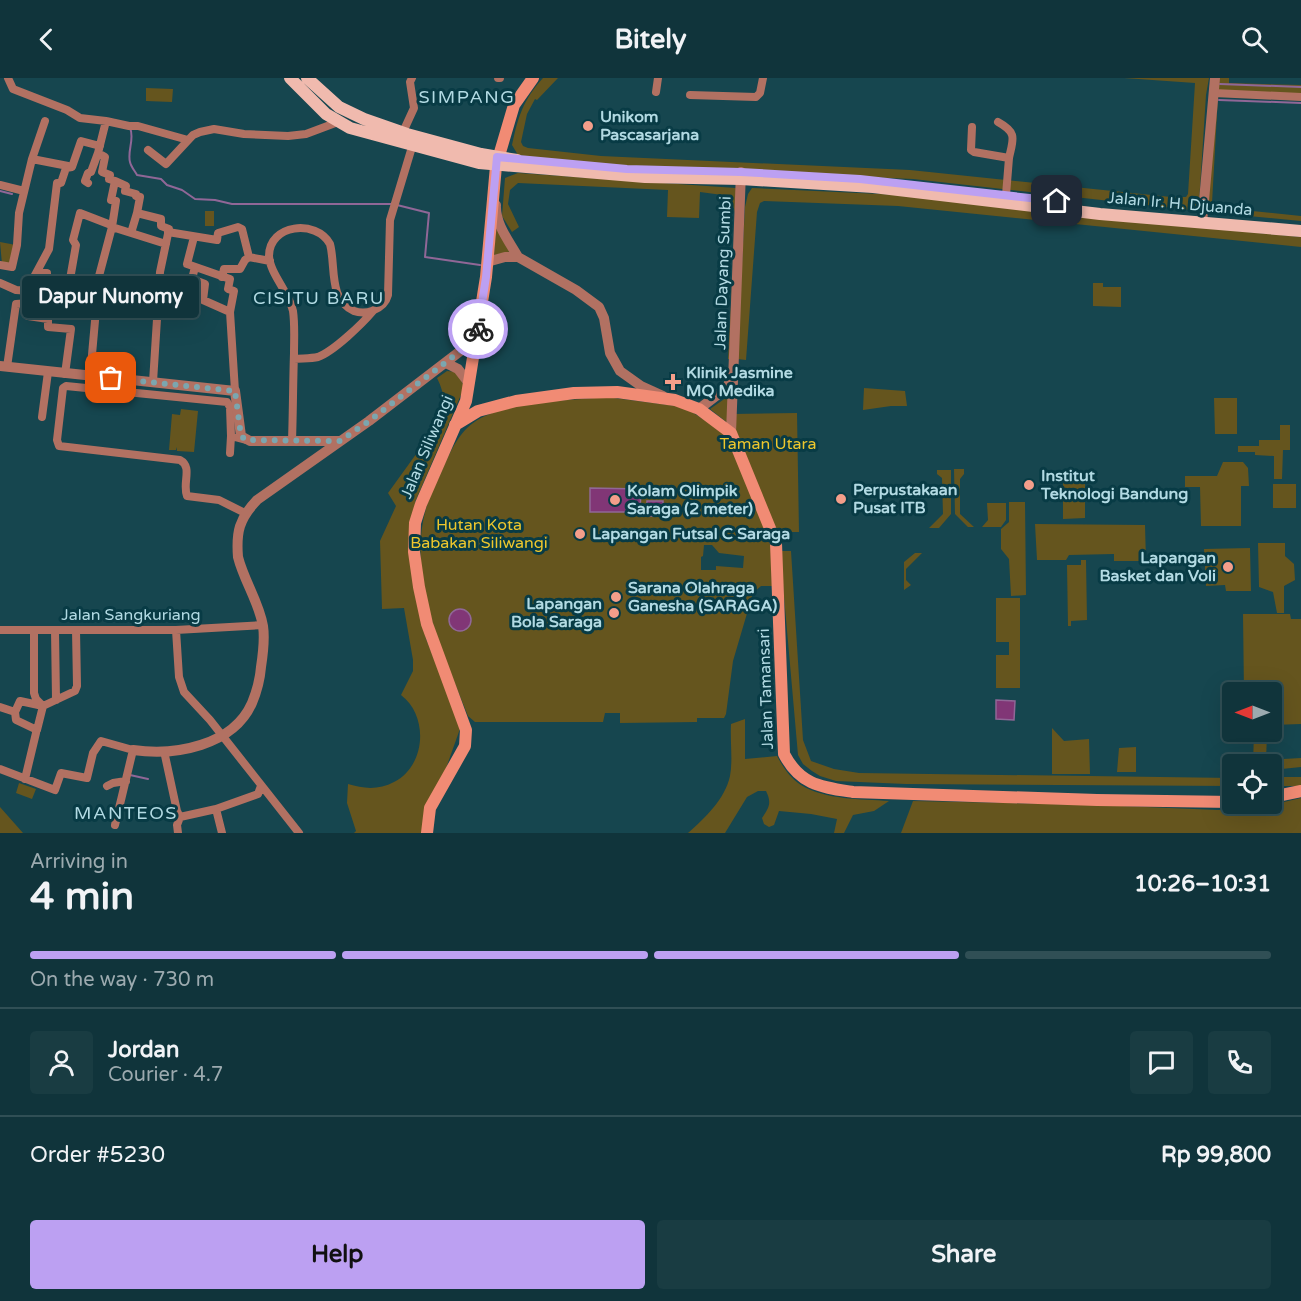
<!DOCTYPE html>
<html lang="en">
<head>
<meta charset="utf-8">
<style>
  :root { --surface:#10343b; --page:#193c42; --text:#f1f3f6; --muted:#9caaaf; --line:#304f55; --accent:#bca0f2 }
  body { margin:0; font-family:"Varela Round",sans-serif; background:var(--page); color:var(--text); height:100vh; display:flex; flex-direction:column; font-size:22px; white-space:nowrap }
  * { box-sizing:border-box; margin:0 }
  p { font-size:20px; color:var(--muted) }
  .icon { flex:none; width:33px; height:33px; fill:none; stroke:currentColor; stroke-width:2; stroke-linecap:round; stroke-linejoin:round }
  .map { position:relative; height:755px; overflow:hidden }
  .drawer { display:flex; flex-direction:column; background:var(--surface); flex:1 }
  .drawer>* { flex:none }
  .needle { width:39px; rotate:270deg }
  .controls { position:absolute; left:1222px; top:604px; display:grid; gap:12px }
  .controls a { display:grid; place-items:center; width:60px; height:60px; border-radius:6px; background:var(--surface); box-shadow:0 6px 24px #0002,0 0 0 2px var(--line); font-size:30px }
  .pin { position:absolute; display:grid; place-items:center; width:51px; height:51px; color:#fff; margin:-26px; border-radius:12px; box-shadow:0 3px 9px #0006 }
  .courier { position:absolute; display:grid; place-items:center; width:60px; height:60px; margin:-30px; border:4px solid #bca0f2; border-radius:50%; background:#fff; color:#222; box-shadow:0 2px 8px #0007 }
  .bubble { position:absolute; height:42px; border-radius:6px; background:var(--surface); box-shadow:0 6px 24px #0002,0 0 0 2px var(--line); font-size:20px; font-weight:700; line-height:42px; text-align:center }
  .overview em { font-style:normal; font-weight:700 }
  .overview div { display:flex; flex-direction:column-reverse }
  .overview { display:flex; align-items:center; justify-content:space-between; height:102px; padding:0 30px }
  h1 { font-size:39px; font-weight:700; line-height:45px }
  .bar { display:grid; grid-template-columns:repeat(4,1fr); gap:9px 6px; align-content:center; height:72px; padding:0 30px }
  .bar i { height:8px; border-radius:4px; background:var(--line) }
  .bar .on { background:var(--accent) }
  .bar p { grid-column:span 4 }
  .line { display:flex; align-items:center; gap:15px; padding:0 30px; border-top:2px solid var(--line) }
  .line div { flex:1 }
  .round { display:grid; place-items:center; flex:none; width:63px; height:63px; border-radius:6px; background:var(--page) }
  .action { display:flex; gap:12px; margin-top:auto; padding:12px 30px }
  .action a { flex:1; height:69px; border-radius:6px; background:var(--accent); color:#111; font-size:24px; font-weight:700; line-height:69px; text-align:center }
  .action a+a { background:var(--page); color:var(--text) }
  header { display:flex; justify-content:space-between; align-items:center; height:78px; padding:0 30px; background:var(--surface); font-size:27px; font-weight:700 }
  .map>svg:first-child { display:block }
  .green { fill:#65551e; fill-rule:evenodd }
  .water { fill:#813676; stroke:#906797; stroke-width:1.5 }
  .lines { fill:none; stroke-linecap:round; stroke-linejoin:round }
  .stream { stroke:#906797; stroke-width:2 }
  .minor { stroke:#b27162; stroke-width:8 }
  .tertiary { stroke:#b27162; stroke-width:10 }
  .secondary { stroke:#f18b74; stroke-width:12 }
  .primary { stroke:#f0baae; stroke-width:12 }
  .done { stroke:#7ba6af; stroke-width:6; stroke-dasharray:0 10.8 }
  .route { stroke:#bca0f2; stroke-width:8 }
  .poi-dot { fill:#f49e8a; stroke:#083b45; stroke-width:2 }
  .labels { text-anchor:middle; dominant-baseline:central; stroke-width:6; stroke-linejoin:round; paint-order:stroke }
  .poi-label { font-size:16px; font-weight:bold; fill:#b2dae3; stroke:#083b45; text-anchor:start }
  .street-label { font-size:16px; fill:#b2dae3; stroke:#083b45 }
  .park-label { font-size:16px; fill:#eec72d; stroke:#083b45 }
  .neighbourhood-label { font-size:18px; letter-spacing:1.5px; fill:#b2dae3; stroke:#083b45 }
</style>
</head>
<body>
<header><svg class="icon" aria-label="back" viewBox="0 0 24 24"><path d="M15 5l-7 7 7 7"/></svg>Bitely<svg class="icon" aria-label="search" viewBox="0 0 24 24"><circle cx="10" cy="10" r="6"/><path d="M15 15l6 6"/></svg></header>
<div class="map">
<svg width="1301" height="755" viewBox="0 0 1301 755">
  <rect width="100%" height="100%" fill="#16464f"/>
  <path class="green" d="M 543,0 L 558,0 L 537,22 L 535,21 L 527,36 L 521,64 L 523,68 L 528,70 L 601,78 L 910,92 L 1171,119 L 1186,119 L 1188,116 L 1195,5 L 1124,0 L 1209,0 L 1206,17 L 1199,125 L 1196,131 L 1191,132 L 913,101 L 603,88 L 560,84 L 518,77 L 512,67 C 518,39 523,22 543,0 Z
    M 1211,0 L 1229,0 L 1229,5 L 1301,7 L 1301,16 L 1209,12 Z
    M 146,10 L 173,11 L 172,24 L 146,23 Z
    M 1218,18 L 1212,125 L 1213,129 L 1301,138 L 1301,143 L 1207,134 Z
    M 518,95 L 736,110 L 734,281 L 728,281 L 735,155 L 735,134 L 730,118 L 700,114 L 699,140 L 667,139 L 668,112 L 518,105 L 510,112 L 508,126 L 519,149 L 512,154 L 502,138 L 505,100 Z
    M 752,110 L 901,117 L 1129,143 L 1301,159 L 1301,169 L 898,128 L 764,123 L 760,125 L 757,134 L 746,282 L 737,281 L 745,129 L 748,116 Z
    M 205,133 L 214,133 L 214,148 L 205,148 Z
    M 496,151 L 512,173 L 494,177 Z
    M 0,164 L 16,167 L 12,188 L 2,186 Z
    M 1093,205 L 1103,205 L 1103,209 L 1121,209 L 1121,229 L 1093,228 Z
    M 447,293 L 457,294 L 463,306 L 463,312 L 415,424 L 415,437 L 421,535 L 426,561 L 461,648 L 423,755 L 354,755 L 356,753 L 347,725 L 348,706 C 364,711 379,712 394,704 C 426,688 429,638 401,617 L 413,593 L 413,582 L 404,530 L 382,531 L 380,463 L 396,428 L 388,415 L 440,343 C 445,328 445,315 437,300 Z
    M 864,310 L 905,313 L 907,328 L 891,328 L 863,332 Z
    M 730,317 L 729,346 L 710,331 Z
    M 606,319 L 684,329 L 725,355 L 771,464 L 772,508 L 761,508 L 753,515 L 733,583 L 726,636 L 724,640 L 697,640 L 697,644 L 620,645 L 620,635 L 605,635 L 603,644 L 475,644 L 468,638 C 443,573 405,499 427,427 C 431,415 438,402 443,390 C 453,368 462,348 485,338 C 522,322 567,323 606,319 ZM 704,467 L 712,467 L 719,475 L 744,478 L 743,490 L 716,488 L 716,492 L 701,492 L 701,479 L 703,478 Z
    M 1214,320 L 1237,320 L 1237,356 L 1215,356 Z
    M 181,331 L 198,333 L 194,374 L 177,373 L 177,369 L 176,372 L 169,372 L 172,336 L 180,337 Z
    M 797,335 L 799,454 L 773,454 L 731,355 L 732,336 Z
    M 1280,347 L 1290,347 L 1290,372 L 1283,372 L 1282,401 L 1274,401 L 1274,378 L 1255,377 L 1255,374 L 1238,374 L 1238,368 L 1259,368 L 1259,362 L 1280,362 Z
    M 1223,384 L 1243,384 L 1248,390 L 1249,408 L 1241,408 L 1241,448 L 1201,448 L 1200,409 L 1185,409 L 1185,398 L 1217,398 Z
    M 954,391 L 964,391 L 964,396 L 960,401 L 960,436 L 974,449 L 968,449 L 955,436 Z
    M 937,392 L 951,392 L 951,436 L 939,450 L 929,450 L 943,436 L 942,400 L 937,396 Z
    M 1085,400 L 1085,440 L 1063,441 L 1063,401 Z
    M 1273,406 L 1296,406 L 1296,430 L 1273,430 Z
    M 1009,424 L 1025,424 L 1026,517 L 1011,518 L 1009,481 L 1001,471 L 1001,451 L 1009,444 Z
    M 987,425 L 1006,425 L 1006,442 L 1001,449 L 982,449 L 988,442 Z
    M 1035,446 L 1145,447 L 1146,483 L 1114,483 L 1114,476 L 1069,477 L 1066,482 L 1037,482 Z
    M 1258,465 L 1285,465 L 1285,478 L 1294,486 L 1295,502 L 1284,508 L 1284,535 L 1277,535 L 1273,514 L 1259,509 Z
    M 1250,470 L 1251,513 L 1226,513 L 1225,507 L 1206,508 L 1204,471 Z
    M 780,473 L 791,473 L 803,662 L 811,683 L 834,691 L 859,695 L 1233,700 L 1233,708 L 906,706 L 836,703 L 820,698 L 812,693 L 803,686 L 798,677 Z
    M 915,475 L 922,475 L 906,491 L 906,502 L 911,507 L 904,512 L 904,484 Z
    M 1081,482 L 1086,482 L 1087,542 L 1071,543 L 1071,548 L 1068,548 L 1067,487 L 1081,487 Z
    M 996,520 L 1020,520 L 1020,610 L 996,610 L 996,577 L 1009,577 L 1009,564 L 996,564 Z
    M 1243,536 L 1290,536 L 1291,541 L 1301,541 L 1301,646 L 1272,647 L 1272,615 L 1244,615 Z
    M 745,641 L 745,681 L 777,678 C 783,689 790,700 801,707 C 826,722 861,721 889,723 L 874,733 L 853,737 L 844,755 L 834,755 L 837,741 L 811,736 L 779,733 L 774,747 L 769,749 L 764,746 L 762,740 C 769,730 772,725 766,713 L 758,713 L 747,719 L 725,755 L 688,755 C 705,740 725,721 730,698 C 733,682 730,663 731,646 Z
    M 1052,650 L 1064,663 L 1089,661 L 1090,696 L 1052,696 Z
    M 1254,654 L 1267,656 L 1266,682 L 1301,680 L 1301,689 L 1272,692 L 1272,687 L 1253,687 Z
    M 1136,669 L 1136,694 L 1117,694 L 1119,670 Z
    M 1272,699 L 1301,699 L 1301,708 L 1272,708 Z
    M 19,705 L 36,711 L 32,721 L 16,715 Z
    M 1301,720 L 1301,755 L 901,755 L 913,723 L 1097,727 L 1218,732 L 1258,730 Z
    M 0,729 L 23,755 L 0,755 Z"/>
  <path class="water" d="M 590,410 L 641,411 L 640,434 L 590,434 Z
    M 647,423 L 663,423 L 663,438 L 647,438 Z
    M449 542a11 11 0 1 1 22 0a11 11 0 1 1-22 0Z
    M 996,622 L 1015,623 L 1014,642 L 996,641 Z"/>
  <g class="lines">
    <path class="stream" d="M 1220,6 L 1301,9
      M 1219,22 L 1301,25
      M 130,50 C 135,60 127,73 130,84 C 131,89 135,93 137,97 L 161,101 L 167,107 L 182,112 L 195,121 L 215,122 L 232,126 L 391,126
      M 0,113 L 12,116
      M 397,127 L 429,135 L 425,179 L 480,187
      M 130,697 L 148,701"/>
    <path class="minor" d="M 8,0 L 13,11 L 67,32 L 80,40 L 106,43 L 129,48 L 138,48 L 188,62
      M 498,0 L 500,0
      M 656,14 L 658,0
      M 1214,15 L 1301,19
      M 690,17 L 756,19 L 760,15 L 763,0
      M 998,44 C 1018,55 1013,61 1009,80
      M 972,49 L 971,72 L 974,74 L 1009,80 L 1006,117
      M 403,54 L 414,30 L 410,4 L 412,0
      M 148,72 L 166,86 L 193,57 L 200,54 L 214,51 L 244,56 L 288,58 L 306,56 L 338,44
      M 32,81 L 45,43
      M 115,103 L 126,108 L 125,113 L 136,116 L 136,118 L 140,119 L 137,135 L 161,141 L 161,148 L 169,151 L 160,194 L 153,304
      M 88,105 L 85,103 L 88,95 L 91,94 L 98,75
      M 0,107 L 24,113
      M 112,149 L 166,166
      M 168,154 L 217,162 L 218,155 L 238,149 L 242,151 L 249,179 L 270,183
      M 131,155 L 137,135
      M 194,159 L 187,186 L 230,201 L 228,211 L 234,213 L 230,234 L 235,313
      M 0,187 L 12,189 L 17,167 L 19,135 L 32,81 L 68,88
      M 195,189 L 192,201 L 205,206 L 203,222 L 230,234
      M 37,194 L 47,195 L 47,201 L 69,207 L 76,167 L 73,162 L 80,135 L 111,147
      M 222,199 L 224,191 L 240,191 L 245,182 L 249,179
      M 0,205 L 16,212 L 31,213
      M 70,206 L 77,208 L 76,214 L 98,218
      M 29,225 L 28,238 L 48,241 L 48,249 L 71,251 L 65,296
      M 294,281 C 301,280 310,281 318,279 C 334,273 362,246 373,233
      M 7,289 L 16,226 L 29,225 L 34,199 L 49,171 L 57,105 L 61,105 L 66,90 L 72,89 L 81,63 L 100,68
      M 90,299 L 99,198 L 112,149 L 116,123 L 111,122 L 115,103 L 109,101 L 110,97 L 102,94 L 105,79 L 98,75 L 106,43
      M 42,339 L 48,294
      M 292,363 C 293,334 293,304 294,275 C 294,261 295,247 293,233 C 289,214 270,196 269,178 C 269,146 316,141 330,166 C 336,188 328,222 354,233 C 359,235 367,235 372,233 C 380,230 386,225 388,217 L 390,142 L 412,69
      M 230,375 L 231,358
      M 245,435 L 219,422 L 187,418 C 182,405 193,389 180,382 L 59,368 L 57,362 L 63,310 L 66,308 L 227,324 L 230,329 L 231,358 L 246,362
      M 0,552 L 176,552 L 263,547
      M 55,552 L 56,622
      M 176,552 L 179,599 L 184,614 L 210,642 L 299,755
      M 0,629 L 15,634 L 20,623 L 43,628 L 36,621 L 34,615 L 34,553
      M 15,634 L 16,642 L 37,652 L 43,628 L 75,613 L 77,608 L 76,552
      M 164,673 L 177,733 L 180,739 L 177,747 L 178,755
      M 0,691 L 55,712 L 61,695 L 87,700 L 93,675 L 101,663 L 133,672 L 115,747
      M 25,701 L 36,655
      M 107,708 L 113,705 L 126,703
      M 216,731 L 222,755
      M 180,739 L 216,731 L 258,716 L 261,708"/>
    <path class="tertiary" d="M 496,127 C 495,146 509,163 518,179
      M 1202,145 L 1215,0
      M 487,184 L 505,179 L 518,179 L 576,212 L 599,229 L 604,240 L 610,275 L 620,293 L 641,308 L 663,318
      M 446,285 L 458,291 L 468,304
      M 0,288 L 235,313 L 241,358 L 250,363 L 340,363
      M 699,331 L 725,311 L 734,298
      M 731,355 L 741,94
      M 133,672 C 175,678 233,668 252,625 C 257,613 260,601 261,589 C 263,576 265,561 263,548 C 259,524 244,503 238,479 C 236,454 239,441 257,422 L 369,343 L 476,261"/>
    <path class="secondary" d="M 455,347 L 478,333 L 516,323 L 574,315 L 617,314 L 675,322 L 699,331 L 731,355 L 776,465 L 784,676 C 800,707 821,709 853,714 L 1097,722 L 1233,724
      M 1272,719 L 1301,713
      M 427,755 L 430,730 L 465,668 L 466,652 L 427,546 L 419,509 L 414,474 L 415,445 L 421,426 L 466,323 L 486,199 L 496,88 L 514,27 L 533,0"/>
    <path class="primary" d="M 290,0 L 326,36 L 350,50 L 479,85 L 645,99 L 741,101 L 873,109 L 1100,136 L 1301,153
      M 307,0 L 339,29 L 364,41 L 407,56 L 481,76 L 517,82"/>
  </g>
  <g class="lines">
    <path class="done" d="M 111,300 L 235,313 L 241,358 L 246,362 L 340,363 L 369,343 L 476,261 L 478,251"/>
    <path class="route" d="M 478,251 L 486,199 L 497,79 L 627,91 L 741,94 L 860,101 L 1057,123"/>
  </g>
  <g class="poi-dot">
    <circle cx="588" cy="48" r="6"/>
    <path d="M670 295h6v6h6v6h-6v6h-6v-6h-6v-6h6z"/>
    <circle cx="1029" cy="407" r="6"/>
    <circle cx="841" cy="421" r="6"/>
    <circle cx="615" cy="422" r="6"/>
    <circle cx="580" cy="456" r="6"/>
    <circle cx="1228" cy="489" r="6"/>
    <circle cx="616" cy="519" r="6"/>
    <circle cx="614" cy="535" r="6"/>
  </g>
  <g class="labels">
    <g class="poi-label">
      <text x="600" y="39">Unikom<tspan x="600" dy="18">Pascasarjana</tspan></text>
      <text x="686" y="295">Klinik Jasmine<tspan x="686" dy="18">MQ Medika</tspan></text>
      <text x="1041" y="398">Institut<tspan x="1041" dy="18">Teknologi Bandung</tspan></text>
      <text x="853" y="412">Perpustakaan<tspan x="853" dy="18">Pusat ITB</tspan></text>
      <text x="627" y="413">Kolam Olimpik<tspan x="627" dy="18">Saraga (2 meter)</tspan></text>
      <text x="592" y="456">Lapangan Futsal C Saraga</text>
      <text x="1216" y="480" text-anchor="end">Lapangan<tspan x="1216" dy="18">Basket dan Voli</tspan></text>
      <text x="628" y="510">Sarana Olahraga<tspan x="628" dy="18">Ganesha (SARAGA)</tspan></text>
      <text x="602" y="526" text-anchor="end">Lapangan<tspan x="602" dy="18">Bola Saraga</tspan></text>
    </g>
    <g class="street-label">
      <text transform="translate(1180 126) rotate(5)">Jalan Ir. H. Djuanda</text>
      <text transform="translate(723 195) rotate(-88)">Jalan Dayang Sumbi</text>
      <text transform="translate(427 369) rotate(-67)">Jalan Siliwangi</text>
      <text x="131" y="537">Jalan Sangkuriang</text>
      <text transform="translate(766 611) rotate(-92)">Jalan Tamansari</text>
    </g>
    <g class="park-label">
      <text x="768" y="366">Taman Utara</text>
      <text x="479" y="447">Hutan Kota<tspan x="479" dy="18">Babakan Siliwangi</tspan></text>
    </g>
    <g class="neighbourhood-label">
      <text x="467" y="19">SIMPANG</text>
      <text x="319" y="220">CISITU BARU</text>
      <text x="126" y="735">MANTEOS</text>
    </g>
  </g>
</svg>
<div class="controls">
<a><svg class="needle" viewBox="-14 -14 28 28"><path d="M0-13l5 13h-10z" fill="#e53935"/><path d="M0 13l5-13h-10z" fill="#9caaaf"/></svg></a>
<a><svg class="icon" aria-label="locate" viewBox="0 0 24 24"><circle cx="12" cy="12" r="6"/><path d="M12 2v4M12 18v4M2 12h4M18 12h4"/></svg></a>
</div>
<div class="pin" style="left:111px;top:300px;background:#ea580c"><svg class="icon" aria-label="bag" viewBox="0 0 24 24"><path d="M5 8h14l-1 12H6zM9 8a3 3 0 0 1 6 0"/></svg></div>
<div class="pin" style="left:1057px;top:123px;background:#1f2937"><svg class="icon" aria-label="home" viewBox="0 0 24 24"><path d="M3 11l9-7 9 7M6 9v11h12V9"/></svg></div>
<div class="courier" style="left:478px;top:251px"><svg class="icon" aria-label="bike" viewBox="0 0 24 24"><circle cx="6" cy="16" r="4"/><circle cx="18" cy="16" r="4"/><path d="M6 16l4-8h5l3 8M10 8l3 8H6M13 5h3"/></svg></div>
<div class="bubble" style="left:22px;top:198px;width:177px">Dapur Nunomy</div>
</div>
<section class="drawer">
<div class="overview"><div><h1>4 min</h1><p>Arriving in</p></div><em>10:26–10:31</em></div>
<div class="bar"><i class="on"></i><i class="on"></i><i class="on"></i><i></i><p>On the way · 730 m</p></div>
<div class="line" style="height:108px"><a class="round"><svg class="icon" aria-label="person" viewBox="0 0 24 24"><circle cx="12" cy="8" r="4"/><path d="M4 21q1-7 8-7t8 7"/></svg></a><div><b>Jordan</b><p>Courier · 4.7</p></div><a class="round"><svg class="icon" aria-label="chat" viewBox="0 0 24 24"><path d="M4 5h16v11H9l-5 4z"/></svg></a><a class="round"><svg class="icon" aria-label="phone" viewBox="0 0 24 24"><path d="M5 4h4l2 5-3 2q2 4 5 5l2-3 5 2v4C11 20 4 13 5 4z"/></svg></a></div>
<div class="line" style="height:78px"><div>Order #5230</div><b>Rp 99,800</b></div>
<div class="action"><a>Help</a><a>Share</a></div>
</section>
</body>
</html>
